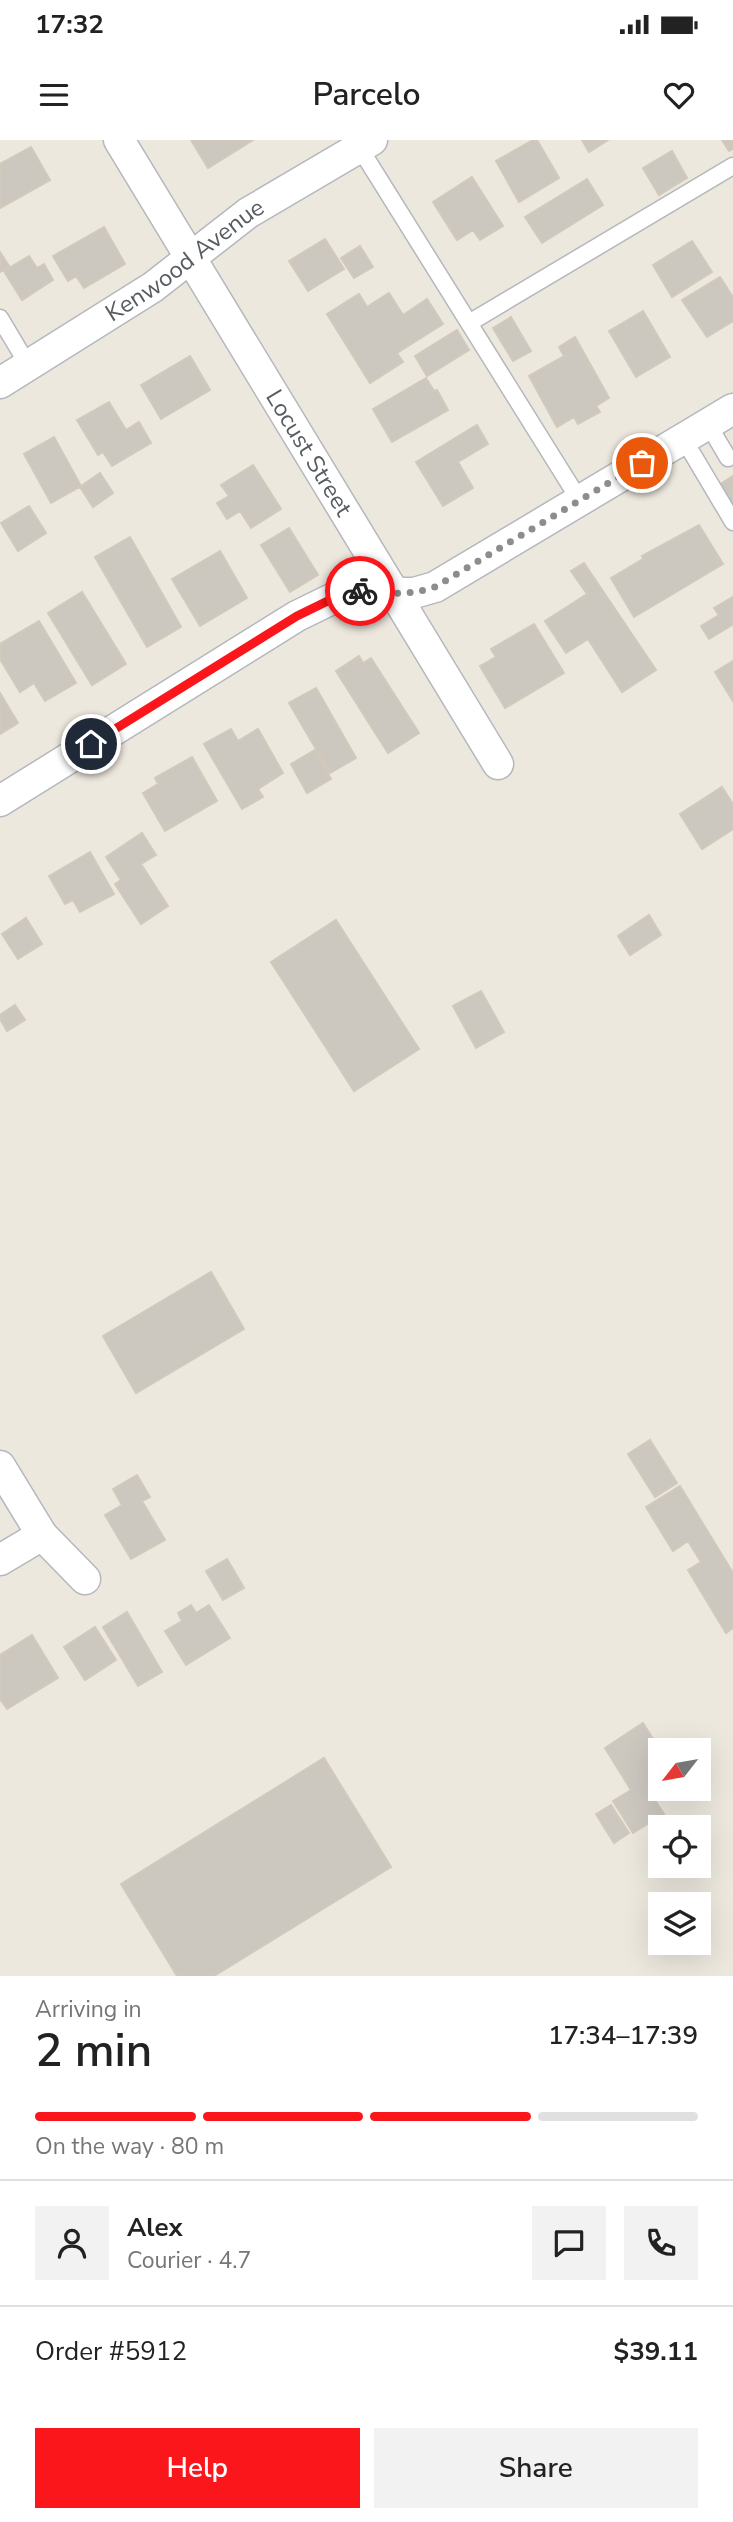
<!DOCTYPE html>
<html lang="en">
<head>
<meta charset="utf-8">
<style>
  :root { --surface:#fff; --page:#f2f2f2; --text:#222; --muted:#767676; --line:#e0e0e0; --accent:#fa161a }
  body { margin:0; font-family:"Nunito Sans",sans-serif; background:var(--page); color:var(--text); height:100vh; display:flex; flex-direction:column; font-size:26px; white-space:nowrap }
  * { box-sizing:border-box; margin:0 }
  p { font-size:23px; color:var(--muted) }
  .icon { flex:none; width:38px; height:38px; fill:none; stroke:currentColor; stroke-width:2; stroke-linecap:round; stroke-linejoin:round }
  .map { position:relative; height:1836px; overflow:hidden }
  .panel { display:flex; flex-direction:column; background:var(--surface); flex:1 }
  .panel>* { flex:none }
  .needle { width:46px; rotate:239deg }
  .fabs { position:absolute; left:648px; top:1598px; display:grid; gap:14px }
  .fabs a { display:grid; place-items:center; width:63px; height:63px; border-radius:0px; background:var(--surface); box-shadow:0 7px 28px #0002; font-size:35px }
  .pin { position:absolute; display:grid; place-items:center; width:60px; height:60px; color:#fff; margin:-30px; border:4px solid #fff; border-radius:50%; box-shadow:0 2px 7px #0007 }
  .courier { position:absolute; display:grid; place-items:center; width:70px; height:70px; margin:-35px; border:5px solid #fa161a; border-radius:50%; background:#fff; color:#222; box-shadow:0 2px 9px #0007 }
  .summary em { font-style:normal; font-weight:600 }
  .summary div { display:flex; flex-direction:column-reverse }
  .summary { display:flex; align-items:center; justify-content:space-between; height:119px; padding:0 35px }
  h1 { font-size:46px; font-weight:600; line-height:52px }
  .bar { display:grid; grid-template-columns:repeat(4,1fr); gap:10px 7px; align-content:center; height:84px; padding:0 35px }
  .bar i { height:9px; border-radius:5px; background:var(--line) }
  .bar .active { background:var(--accent) }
  .bar p { grid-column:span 4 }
  .line { display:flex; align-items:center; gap:18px; padding:0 35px; border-top:2px solid var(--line) }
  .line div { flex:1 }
  .round { display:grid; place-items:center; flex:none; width:74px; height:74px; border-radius:0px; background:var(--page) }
  .primary-button { display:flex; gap:14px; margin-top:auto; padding:14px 35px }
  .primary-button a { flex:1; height:80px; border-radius:0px; background:var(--accent); color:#fff; font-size:28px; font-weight:600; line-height:80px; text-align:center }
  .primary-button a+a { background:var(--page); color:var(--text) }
  .status { display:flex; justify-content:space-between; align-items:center; height:49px; padding:0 35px; background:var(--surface); direction:ltr }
  .status svg { height:19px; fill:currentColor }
  header { display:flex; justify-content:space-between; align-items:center; height:91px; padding:0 35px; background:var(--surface); font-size:32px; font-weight:600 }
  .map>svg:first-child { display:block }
  .building { fill:#ccc7bf; stroke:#d2c9bc; stroke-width:2 }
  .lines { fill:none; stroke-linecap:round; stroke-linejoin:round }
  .service-casing { stroke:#b4b8bd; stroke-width:19 }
  .minor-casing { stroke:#b4b8bd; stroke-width:33 }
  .service { stroke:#fff; stroke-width:16 }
  .minor { stroke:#fff; stroke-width:30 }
  .done { stroke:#8c8e8d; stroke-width:7; stroke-dasharray:0 12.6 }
  .route { stroke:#fa161a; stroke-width:9 }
  .labels { text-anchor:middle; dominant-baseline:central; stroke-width:7; stroke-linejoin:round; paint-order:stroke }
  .street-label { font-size:24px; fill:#575d61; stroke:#fff }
</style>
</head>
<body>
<div class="status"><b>17:32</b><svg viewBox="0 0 49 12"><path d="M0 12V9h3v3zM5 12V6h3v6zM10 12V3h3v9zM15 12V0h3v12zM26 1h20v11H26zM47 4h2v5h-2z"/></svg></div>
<header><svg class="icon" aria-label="menu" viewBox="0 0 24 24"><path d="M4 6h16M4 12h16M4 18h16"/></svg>Parcelo<svg class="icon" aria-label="heart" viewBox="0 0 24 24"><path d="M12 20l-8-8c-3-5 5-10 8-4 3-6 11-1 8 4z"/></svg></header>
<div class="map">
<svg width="733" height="1836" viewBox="0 0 733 1836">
  <rect width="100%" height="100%" fill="#ede8de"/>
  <path class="building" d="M 191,0 L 253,0 L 208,28 Z
    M 533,0 L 537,0 L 559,38 L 519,62 L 496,21 Z
    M 582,0 L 608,0 L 589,12 Z
    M 722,0 L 733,0 L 733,9 L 729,11 Z
    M 31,7 L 50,40 L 0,68 L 0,24 Z
    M 672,11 L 687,38 L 659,55 L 643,28 Z
    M 472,37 L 503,86 L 480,100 L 473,90 L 457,100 L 433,62 Z
    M 587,39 L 603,65 L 542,103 L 525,77 Z
    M 104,87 L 125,124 L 84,148 L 76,136 L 68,141 L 53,116 Z
    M 325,99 L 344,129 L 308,151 L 289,121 Z
    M 692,101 L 712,132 L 672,157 L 653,125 Z
    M 360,106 L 373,127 L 354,138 L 341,118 Z
    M 0,112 L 9,126 L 0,132 Z
    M 29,116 L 37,128 L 44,124 L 53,140 L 22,160 L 4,131 Z
    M 720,137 L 733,157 L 733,181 L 707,197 L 682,160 Z
    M 389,153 L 403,175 L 427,159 L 443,184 L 397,213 L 403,222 L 370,243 L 327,174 L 359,154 L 367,167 Z
    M 643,171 L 670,217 L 636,237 L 609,191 Z
    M 511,177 L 531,211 L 513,221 L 493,188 Z
    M 457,190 L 469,210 L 427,236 L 415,216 Z
    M 575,197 L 609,258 L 596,266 L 600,272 L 578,284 L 574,277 L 557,287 L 529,236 L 564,216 L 559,207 Z
    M 190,216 L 210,250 L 161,279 L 141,245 Z
    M 426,238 L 434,251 L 437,250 L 448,270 L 392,302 L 373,269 Z
    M 109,262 L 126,290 L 139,282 L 151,303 L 112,326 L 103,312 L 98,315 L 77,280 Z
    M 477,285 L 488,304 L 458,322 L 473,348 L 443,366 L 416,322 Z
    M 54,297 L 81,346 L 51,363 L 24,314 Z
    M 253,325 L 281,369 L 251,388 L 240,371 L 227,379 L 217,363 L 229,356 L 221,345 Z
    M 100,333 L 113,353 L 93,367 L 80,347 Z
    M 733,336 L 733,367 L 719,345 Z
    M 29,366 L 46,393 L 18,411 L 1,383 Z
    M 699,385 L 723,424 L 634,477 L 611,438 L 643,419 L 642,416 Z
    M 289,388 L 318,435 L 290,452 L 261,405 Z
    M 130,397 L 181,487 L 147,507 L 95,417 Z
    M 220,411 L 247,458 L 200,486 L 172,439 Z
    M 584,423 L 656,530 L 622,552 L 588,499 L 566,513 L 545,481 L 587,454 L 571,431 Z
    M 82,452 L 126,524 L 92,545 L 48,473 Z
    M 733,457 L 732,485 L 709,499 L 701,486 L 719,475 L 714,468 Z
    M 39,481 L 76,543 L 45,561 L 34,543 L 20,552 L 0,519 L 0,504 Z
    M 534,484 L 564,533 L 505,568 L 480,526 L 496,517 L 491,509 Z
    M 359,516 L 363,523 L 371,518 L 419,593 L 388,613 L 336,531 Z
    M 733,521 L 733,561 L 715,532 Z
    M 316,548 L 356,618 L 330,633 L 289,563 Z
    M 0,553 L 18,583 L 0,594 Z
    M 231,589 L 238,601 L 258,589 L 283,633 L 258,649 L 263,657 L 242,669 L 204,604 Z
    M 315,610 L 331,639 L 307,653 L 291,624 Z
    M 192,617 L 217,661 L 165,691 L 143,653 L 158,644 L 155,638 Z
    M 722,647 L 733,664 L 733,689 L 702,709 L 680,674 Z
    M 142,693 L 156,715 L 141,724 L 168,766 L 141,784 L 115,744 L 121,740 L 106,717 Z
    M 90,712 L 114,754 L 80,772 L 73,760 L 65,764 L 49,736 Z
    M 649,775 L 661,795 L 630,815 L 618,796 Z
    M 26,778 L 42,804 L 18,819 L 2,794 Z
    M 336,780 L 419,909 L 354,951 L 271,822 Z
    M 481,851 L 504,892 L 476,908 L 453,866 Z
    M 15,865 L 25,880 L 7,891 L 0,879 L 0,875 Z
    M 211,1132 L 244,1189 L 136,1253 L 103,1196 Z
    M 650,1300 L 677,1343 L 655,1357 L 628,1314 Z
    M 137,1335 L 150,1357 L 142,1361 L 165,1400 L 131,1419 L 105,1375 L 122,1365 L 113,1349 Z
    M 680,1346 L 733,1433 L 733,1488 L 726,1493 L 688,1430 L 701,1422 L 688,1401 L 673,1411 L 646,1367 Z
    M 227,1419 L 244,1448 L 223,1460 L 206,1431 Z
    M 191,1465 L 196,1473 L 209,1465 L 230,1498 L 186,1525 L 165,1491 L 182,1481 L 178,1473 Z
    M 127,1472 L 162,1532 L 138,1546 L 103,1487 Z
    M 95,1487 L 116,1520 L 85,1540 L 64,1507 Z
    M 32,1495 L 58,1538 L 7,1569 L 0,1559 L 0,1515 Z
    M 643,1583 L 660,1610 L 660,1648 L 673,1648 L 655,1660 L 664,1674 L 633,1693 L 613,1661 L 631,1650 L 605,1608 Z
    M 324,1618 L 391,1727 L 214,1836 L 177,1836 L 121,1744 Z
    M 611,1665 L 629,1693 L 614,1703 L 596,1674 Z"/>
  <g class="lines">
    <g class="service-casing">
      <path id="service" d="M 356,2 L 580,361
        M 0,178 L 28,225
        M 469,183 L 733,26
        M 708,284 L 728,318
        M 683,298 L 733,382"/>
    </g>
    <g class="minor-casing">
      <g id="minor">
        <path id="s1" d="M 119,0 L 498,624"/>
        <path id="s2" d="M 0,243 L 153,147 L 248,73 L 372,0"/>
        <path d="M 0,661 L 297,476 L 340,455 L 367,449 L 395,453 L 414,453 L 435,447 L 733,269"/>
        <path d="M 0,1326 L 42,1395 L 85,1439"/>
        <path d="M 0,1420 L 42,1395"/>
      </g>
    </g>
    <use href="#service" class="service"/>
    <use href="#minor" class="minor"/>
  </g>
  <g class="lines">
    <path class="done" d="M 360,451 C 372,448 383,452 395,453 C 409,454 422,451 435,447 L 642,323"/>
    <path class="route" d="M 91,604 L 297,476 L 340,455 L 360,451"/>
  </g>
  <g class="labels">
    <g class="street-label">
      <text stroke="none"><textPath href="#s2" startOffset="222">Kenwood Avenue</textPath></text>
      <text stroke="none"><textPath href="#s1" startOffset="366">Locust Street</textPath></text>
    </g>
  </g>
</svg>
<div class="fabs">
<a><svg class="needle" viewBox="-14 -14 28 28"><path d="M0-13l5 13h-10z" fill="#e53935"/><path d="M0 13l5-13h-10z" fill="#767676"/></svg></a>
<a><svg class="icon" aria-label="locate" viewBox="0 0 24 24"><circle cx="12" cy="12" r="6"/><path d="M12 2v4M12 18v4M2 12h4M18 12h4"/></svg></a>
<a><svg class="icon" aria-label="layers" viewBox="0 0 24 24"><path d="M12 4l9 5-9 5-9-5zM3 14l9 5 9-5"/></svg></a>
</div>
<div class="pin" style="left:642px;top:323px;background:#ea580c"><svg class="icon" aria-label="bag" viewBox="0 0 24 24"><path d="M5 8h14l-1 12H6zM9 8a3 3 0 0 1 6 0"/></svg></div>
<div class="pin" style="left:91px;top:604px;background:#1f2937"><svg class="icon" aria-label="home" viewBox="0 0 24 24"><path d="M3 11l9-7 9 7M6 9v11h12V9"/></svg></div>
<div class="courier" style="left:360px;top:451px"><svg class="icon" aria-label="bike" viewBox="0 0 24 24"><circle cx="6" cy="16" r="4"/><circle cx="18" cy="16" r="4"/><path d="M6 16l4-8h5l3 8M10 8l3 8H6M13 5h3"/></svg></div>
</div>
<section class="panel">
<div class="summary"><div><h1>2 min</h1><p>Arriving in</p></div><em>17:34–17:39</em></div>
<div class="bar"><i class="active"></i><i class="active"></i><i class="active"></i><i></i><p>On the way · 80 m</p></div>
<div class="line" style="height:126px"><a class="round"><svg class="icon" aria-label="person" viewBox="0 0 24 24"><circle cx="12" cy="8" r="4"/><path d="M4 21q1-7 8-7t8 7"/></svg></a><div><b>Alex</b><p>Courier · 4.7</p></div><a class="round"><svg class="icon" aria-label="chat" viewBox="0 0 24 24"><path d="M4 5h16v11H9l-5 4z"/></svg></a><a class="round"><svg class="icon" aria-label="phone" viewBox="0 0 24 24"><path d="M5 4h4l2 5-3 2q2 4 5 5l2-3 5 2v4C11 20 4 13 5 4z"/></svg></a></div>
<div class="line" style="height:91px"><div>Order #5912</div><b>$39.11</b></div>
<div class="primary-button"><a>Help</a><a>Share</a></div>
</section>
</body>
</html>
